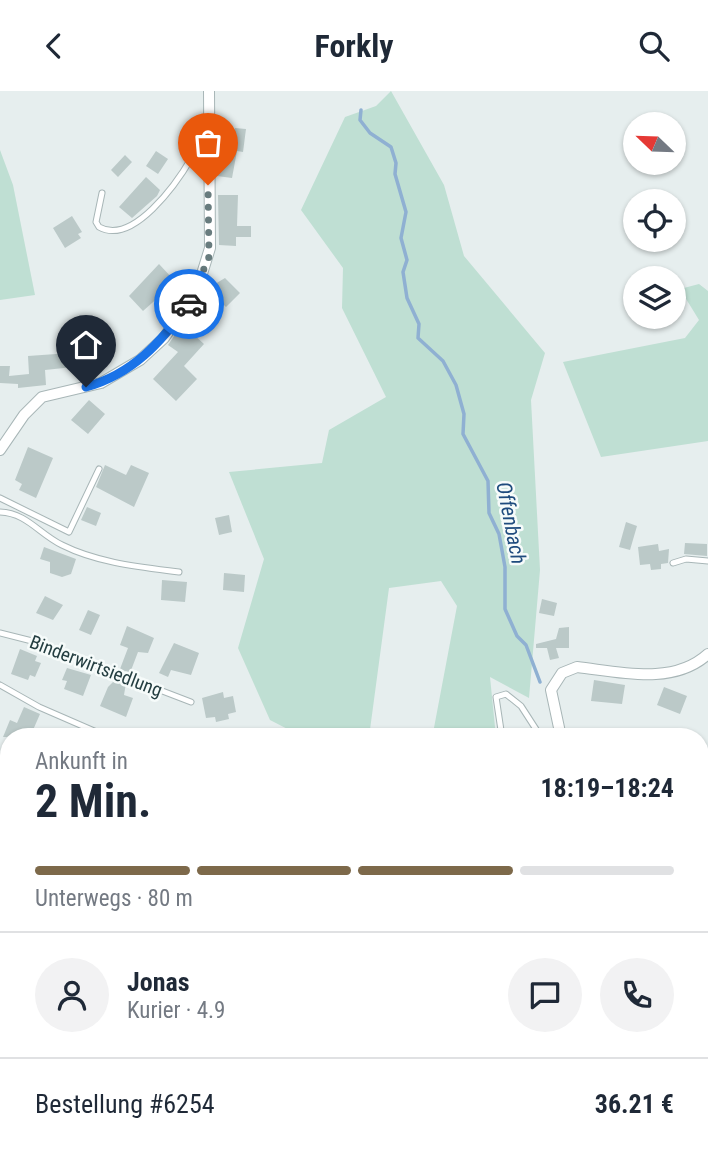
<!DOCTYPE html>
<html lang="de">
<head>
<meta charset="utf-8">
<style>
  :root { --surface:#fff; --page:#f2f2f3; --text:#1f2937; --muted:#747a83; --line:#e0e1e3; --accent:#7d694a }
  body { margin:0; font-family:"Roboto Condensed",sans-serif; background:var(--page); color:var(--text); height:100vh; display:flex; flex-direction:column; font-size:26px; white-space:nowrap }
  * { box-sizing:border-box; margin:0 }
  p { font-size:23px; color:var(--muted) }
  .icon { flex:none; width:38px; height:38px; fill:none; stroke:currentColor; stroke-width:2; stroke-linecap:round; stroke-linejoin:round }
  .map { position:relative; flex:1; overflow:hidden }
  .drawer { position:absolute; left:0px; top:637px; width:709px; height:436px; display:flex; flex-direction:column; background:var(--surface); border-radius:28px 28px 0 0; box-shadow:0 2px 5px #0004 }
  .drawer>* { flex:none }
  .needle { width:46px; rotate:293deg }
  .fabs { position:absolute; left:623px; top:21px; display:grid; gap:14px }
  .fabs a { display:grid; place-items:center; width:63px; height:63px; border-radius:50%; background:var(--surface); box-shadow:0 2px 5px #0004; font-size:35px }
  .pin { position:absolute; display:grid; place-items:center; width:60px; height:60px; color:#fff; margin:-72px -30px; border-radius:50% 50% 50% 0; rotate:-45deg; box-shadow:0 0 7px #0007 }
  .pin .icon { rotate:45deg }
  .courier { position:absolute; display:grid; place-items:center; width:70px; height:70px; margin:-35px; border:5px solid #1a73e8; border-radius:50%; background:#fff; color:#222; box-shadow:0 2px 9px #0007 }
  .summary em { font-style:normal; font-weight:700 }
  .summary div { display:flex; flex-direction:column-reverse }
  .summary { display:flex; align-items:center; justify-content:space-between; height:119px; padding:0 35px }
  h1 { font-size:46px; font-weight:700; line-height:52px }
  .bar { display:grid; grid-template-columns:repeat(4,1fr); gap:10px 7px; align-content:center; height:84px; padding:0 35px }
  .bar i { height:9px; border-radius:5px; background:var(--line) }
  .bar .on { background:var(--accent) }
  .bar p { grid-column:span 4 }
  .line { display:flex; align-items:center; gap:18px; padding:0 35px; border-top:2px solid var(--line) }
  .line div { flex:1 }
  .round { display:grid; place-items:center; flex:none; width:74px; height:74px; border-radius:37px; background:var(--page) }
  header { display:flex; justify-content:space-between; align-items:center; height:91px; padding:0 35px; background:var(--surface); font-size:32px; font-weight:700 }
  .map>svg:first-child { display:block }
  .green { fill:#bfdfd3 }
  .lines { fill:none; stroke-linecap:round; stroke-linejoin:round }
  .stream { stroke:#8fb0d2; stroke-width:3.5 }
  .building { fill:#bbc9c8 }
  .lane-casing { stroke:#a8b6b7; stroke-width:7 }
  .street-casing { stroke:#a8b6b7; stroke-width:12 }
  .secondary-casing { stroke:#a4baba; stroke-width:16 }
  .lane { stroke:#fff; stroke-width:5 }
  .street { stroke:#fff; stroke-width:10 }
  .secondary { stroke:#fff; stroke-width:14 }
  .done { stroke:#687c7e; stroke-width:7; stroke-dasharray:0 12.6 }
  .route { stroke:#1a73e8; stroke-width:9 }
  .labels { text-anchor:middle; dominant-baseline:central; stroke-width:5; stroke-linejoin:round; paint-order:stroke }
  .street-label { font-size:19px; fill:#243e41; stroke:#f6fbfa }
  .water-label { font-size:21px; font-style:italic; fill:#1e4b7d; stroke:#f6fbfa }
</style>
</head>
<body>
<header><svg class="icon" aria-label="back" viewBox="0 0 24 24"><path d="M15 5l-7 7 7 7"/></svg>Forkly<svg class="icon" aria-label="search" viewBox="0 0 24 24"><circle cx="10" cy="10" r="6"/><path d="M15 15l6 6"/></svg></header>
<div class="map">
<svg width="708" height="1072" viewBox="0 0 708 1072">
  <rect width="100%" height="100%" fill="#e6eeee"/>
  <path class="green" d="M 391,0 L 444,94 L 464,165 L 545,262 L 531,309 L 540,479 L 529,607 L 490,586 L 496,646 L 441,646 L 433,642 L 457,515 L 441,490 L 389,497 L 369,646 L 303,646 L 270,629 L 238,557 L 264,468 L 229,381 L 322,372 L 329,339 L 386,306 L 342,217 L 343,177 L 301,119 L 345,26 L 376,15 Z
    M 0,59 L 13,94 L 35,204 L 0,209 Z
    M 699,193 L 708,200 L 708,350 L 601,366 L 563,271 L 685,247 L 699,229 L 680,198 Z
    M 700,684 L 708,686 L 708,812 L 700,780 Z
    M 0,752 L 9,763 L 9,869 L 0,868 Z
    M 0,1054 L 9,1056 L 9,1064 L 35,1064 L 55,1072 L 0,1072 Z"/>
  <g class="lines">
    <path class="stream" d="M 361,19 L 360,29 L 370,42 L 391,56 L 396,72 L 395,83 L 406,121 L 401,147 L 407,169 L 403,181 L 407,207 L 419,233 L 418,247 L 443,270 L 456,294 L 464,323 L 463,343 L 488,390 L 489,422 L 499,443 L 505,476 L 505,518 L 517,545 L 526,554 L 540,591
      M 700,734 L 708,735
      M 42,1064 L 49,1072"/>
  </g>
  <path class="building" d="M 235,37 L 246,38 L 243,61 L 237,60 L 232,87 L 217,85 L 217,65 L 222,66 L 223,58 L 227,59 Z
    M 156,60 L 168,68 L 158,83 L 146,75 Z
    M 125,64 L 132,71 L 118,86 L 111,79 Z
    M 146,86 L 160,99 L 157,105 L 132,127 L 119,116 Z
    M 218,104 L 238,104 L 237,135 L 251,135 L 251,146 L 236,146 L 236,155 L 219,154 Z
    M 72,125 L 82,141 L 78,143 L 81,147 L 65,157 L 53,137 Z
    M 159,173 L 173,188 L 182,192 L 169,205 L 161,204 L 143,220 L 129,205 Z
    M 225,187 L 240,202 L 226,216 L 220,210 L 208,216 L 191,241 L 204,253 L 184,275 L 197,288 L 176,310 L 153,288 L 178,261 L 168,254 L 205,199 Z
    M 70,262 L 83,264 L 83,275 L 45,279 L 46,294 L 18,297 L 18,293 L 0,292 L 0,275 L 10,275 L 9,285 L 29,283 L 28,265 Z
    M 89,309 L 105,323 L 88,343 L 71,329 Z
    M 28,356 L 53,367 L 36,407 L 19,399 L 22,393 L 15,389 Z
    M 105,374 L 126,384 L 131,374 L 149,382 L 134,416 L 96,396 Z
    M 87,416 L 101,422 L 96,435 L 81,429 Z
    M 229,424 L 232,441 L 219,444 L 215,427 Z
    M 626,431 L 637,435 L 630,459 L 619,456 Z
    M 685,452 L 707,453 L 707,465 L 684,463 Z
    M 658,453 L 659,460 L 669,458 L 668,472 L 661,473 L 661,478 L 651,479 L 650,473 L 640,474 L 638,456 Z
    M 44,456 L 76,468 L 71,483 L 62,486 L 50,482 L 50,471 L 40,468 Z
    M 224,482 L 245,484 L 244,501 L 223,499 Z
    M 162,489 L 187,491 L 185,511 L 161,509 Z
    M 45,505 L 63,514 L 53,529 L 36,522 Z
    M 542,508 L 557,512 L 554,525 L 539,522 Z
    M 88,519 L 100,524 L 91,544 L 79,539 Z
    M 127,535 L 154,547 L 148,562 L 138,561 L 130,582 L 120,578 L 128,557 L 120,554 Z
    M 569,536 L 569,557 L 556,557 L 559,567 L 550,569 L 547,557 L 536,557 L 536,553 L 556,548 L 559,537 Z
    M 174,552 L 199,562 L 191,584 L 171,579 L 168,586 L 159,582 Z
    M 20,558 L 37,565 L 35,570 L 41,572 L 35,586 L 30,584 L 28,589 L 11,583 Z
    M 67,577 L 91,584 L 83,605 L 64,598 L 67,590 L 62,589 Z
    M 116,588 L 126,592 L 124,604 L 133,607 L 126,626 L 100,615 L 108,596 Z
    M 594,589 L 625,594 L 622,613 L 591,610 Z
    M 664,596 L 687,605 L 680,623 L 657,614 Z
    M 223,601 L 224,607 L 233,605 L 236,621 L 228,623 L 229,628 L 216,631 L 215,626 L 206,627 L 202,607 Z
    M 24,616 L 40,623 L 30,646 L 3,646 L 10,629 L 17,632 Z"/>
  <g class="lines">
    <g class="lane-casing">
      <path id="lane" d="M 102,102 L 96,131 L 99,136 C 133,155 177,92 192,66 C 197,56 200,44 208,37
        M 0,407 L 69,441 L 99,378
        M 0,421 C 27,422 39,443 62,454 C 98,472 140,476 179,481
        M 673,472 L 686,468 L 708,470
        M 0,542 L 32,550 L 191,611
        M 0,594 L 39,616 L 108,646
        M 502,646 L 496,606 L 506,603 L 521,615 L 541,646
        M 9,1047 L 9,1063"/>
    </g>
    <g class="street-casing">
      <path id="street" d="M 0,359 L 24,324 L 42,306 L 101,292 L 140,269 L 164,247 L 197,199 L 210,157 L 209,0
        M 561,646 L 551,599 L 562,582 L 577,576 C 620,581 673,595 708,563"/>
    </g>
    <g class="secondary-casing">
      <path id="secondary" d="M 0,739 L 9,755
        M 479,1064 L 488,1072"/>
    </g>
    <use href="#lane" class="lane"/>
    <use href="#street" class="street"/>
    <use href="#secondary" class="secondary"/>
  </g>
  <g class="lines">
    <path class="done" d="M 189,213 L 209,166 L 208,94"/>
    <path class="route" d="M 86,296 C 133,283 161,251 189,213"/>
  </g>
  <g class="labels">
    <g class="street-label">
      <text transform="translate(96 575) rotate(21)">Binderwirtsiedlung</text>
    </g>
    <g class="water-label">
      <text transform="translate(511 432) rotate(79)">Offenbach</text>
    </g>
  </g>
</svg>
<div class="fabs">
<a><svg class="needle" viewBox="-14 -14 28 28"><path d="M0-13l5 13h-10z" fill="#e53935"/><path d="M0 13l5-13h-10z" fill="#747a83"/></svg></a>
<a><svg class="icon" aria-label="locate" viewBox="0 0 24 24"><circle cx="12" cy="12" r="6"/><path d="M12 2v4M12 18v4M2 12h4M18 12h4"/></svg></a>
<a><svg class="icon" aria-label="layers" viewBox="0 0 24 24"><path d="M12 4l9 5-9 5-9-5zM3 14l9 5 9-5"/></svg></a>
</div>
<div class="pin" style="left:208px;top:94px;background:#ea580c"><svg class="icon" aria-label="bag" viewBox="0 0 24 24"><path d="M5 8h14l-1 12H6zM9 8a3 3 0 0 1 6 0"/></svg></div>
<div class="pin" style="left:86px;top:296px;background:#1f2937"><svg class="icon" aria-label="home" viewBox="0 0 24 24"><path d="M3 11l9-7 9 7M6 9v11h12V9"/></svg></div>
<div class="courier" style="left:189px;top:213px"><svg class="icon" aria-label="car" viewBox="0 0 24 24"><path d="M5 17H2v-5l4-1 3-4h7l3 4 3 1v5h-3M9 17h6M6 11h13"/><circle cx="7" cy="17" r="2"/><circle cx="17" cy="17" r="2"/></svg></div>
<section class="drawer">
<div class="summary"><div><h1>2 Min.</h1><p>Ankunft in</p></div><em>18:19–18:24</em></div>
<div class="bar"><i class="on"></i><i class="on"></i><i class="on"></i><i></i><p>Unterwegs · 80 m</p></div>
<div class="line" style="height:126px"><a class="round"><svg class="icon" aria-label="person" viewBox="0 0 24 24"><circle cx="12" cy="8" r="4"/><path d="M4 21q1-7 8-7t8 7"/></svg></a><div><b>Jonas</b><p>Kurier · 4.9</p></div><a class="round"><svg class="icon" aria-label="chat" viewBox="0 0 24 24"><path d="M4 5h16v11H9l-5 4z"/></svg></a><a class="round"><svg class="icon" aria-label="phone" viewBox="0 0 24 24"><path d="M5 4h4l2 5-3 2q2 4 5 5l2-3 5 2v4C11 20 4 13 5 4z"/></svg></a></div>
<div class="line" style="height:91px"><div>Bestellung #6254</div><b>36.21 €</b></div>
</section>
</div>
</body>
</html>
